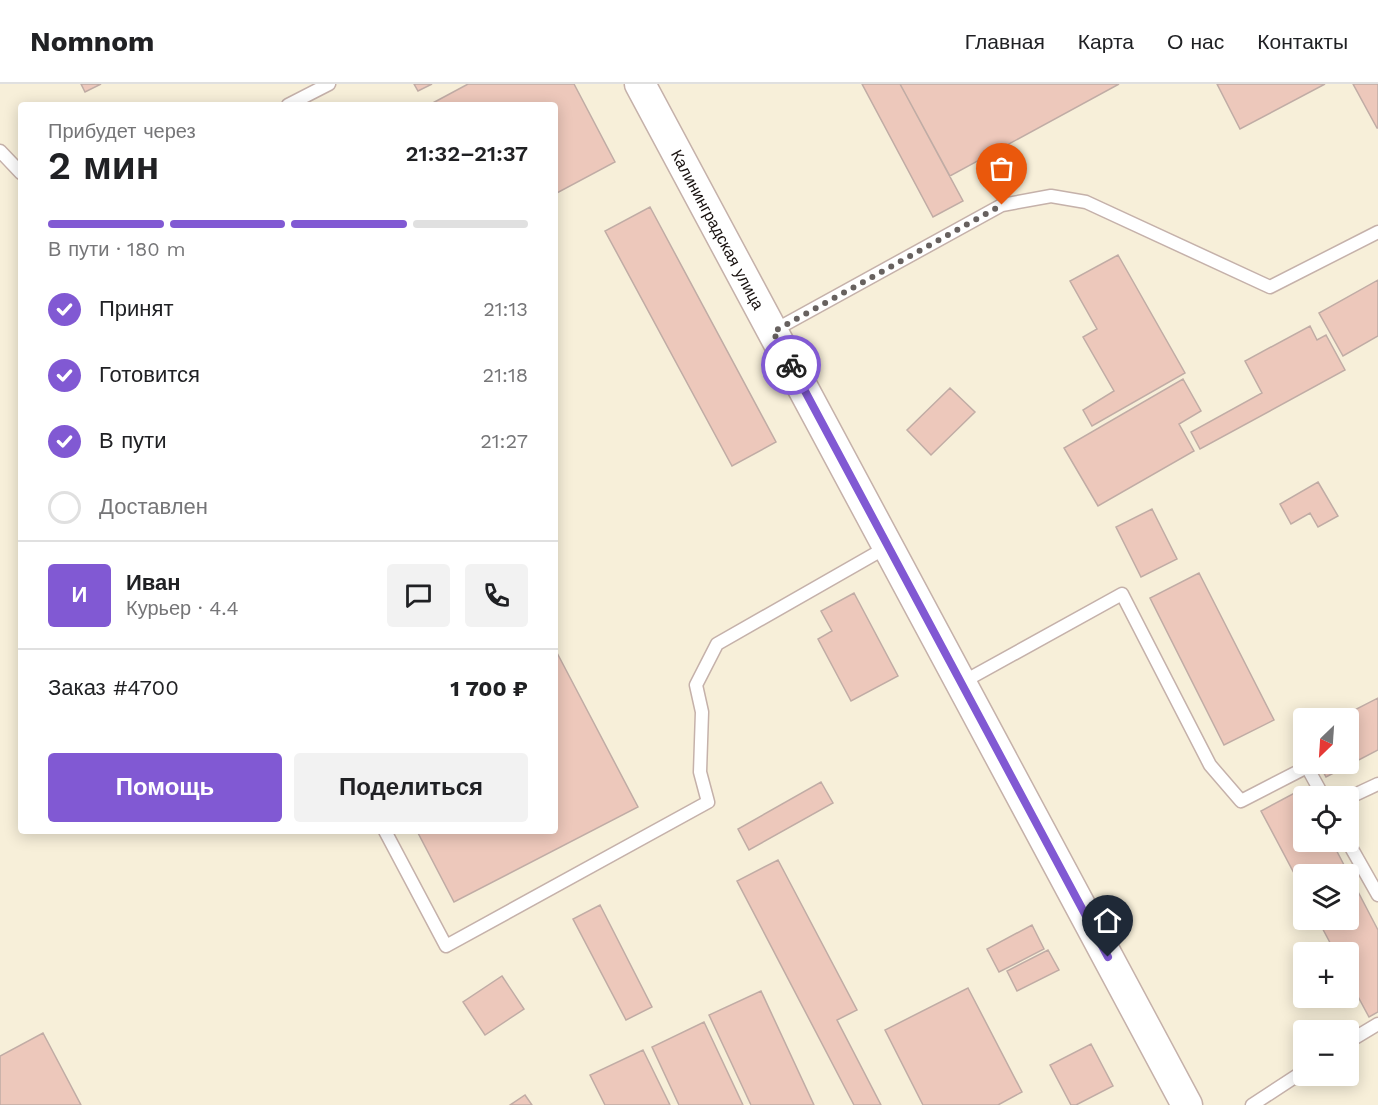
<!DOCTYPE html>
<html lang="ru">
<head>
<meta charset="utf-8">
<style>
  :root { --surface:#fff; --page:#f2f2f2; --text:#202124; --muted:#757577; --line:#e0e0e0; --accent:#8159d3 }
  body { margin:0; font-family:"Work Sans",sans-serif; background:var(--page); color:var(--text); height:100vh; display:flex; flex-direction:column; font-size:22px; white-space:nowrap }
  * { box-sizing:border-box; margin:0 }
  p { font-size:20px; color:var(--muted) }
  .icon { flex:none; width:33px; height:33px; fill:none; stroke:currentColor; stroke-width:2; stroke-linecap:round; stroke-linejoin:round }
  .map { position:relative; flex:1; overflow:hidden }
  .details { position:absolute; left:18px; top:18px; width:540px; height:732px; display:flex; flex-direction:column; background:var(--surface); border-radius:6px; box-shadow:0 3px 15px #0003 }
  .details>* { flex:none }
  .needle { width:39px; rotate:205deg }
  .controls { position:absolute; left:1293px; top:624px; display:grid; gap:12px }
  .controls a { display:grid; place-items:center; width:66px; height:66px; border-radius:6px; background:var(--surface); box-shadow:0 3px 15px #0003; font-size:30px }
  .pin { position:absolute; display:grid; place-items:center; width:51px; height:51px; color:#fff; margin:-62px -26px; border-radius:50% 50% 50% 0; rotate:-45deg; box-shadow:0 0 6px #0007 }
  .pin .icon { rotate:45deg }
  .courier { position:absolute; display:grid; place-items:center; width:60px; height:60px; margin:-30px; border:4px solid #8159d3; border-radius:50%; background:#fff; color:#222; box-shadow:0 2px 8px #0007 }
  .overview em { font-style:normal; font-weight:600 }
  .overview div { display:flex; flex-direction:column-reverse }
  .overview { display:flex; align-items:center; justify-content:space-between; height:102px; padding:0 30px }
  h1 { font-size:39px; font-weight:600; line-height:45px }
  .bar { display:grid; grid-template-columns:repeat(4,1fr); gap:9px 6px; align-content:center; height:72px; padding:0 30px }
  .bar i { height:8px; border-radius:4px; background:var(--line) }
  .bar .current { background:var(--accent) }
  .bar p { grid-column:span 4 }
  .line { display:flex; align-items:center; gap:15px; padding:0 30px; border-top:2px solid var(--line) }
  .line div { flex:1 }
  .round { display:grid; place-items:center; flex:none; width:63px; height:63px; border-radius:6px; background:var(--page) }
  ol { padding:0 30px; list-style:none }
  li { display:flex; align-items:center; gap:18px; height:66px }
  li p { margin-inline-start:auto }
  li .icon { padding:6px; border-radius:50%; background:var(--accent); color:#fff; stroke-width:4 }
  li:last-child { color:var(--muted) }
  li i { width:33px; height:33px; border:3px solid var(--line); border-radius:50% }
  .action { display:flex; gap:12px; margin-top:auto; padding:12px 30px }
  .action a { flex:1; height:69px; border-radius:6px; background:var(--accent); color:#fff; font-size:24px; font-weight:600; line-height:69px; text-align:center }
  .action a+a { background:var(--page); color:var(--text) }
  header { display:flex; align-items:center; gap:36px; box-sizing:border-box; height:84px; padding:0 30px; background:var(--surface); border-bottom:2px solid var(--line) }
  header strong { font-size:28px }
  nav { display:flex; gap:33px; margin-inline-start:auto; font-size:21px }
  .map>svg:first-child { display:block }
  .industrial { fill:#f7efd9; fill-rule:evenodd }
  .building { fill:#edc8bb; stroke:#c0aca5; stroke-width:1.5 }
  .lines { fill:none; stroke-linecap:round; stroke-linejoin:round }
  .service-casing { stroke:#c5b1aa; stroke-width:15 }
  .tertiary-casing { stroke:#c5b1aa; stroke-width:33 }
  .service { stroke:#fff; stroke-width:12 }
  .tertiary { stroke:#fff; stroke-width:30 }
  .done { stroke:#67615f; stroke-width:6; stroke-dasharray:0 10.8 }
  .route { stroke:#8159d3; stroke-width:8 }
  .labels { text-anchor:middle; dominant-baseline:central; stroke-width:4.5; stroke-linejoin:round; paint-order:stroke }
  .street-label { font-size:16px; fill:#17100e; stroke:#fff }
</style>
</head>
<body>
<header>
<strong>Nomnom</strong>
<nav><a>Главная</a><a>Карта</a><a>О нас</a><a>Контакты</a></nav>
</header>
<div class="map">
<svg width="1378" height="1021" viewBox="0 0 1378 1021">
  <rect width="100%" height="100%" fill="#fcf8f6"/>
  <path class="industrial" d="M 0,0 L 1378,0 L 1378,1021 L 0,1021 ZM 21,21 L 555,21 L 555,747 L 21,747 ZM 1304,634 L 1348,634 L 1348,680 L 1304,680 ZM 1304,712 L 1348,712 L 1348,758 L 1304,758 ZM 1304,790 L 1348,790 L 1348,836 L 1304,836 ZM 1304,868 L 1348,868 L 1348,914 L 1304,914 ZM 1304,946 L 1348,946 L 1348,992 L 1304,992 Z"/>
  <path class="building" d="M 81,0 L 101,0 L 85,8 Z
    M 414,0 L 432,0 L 418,7 Z
    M 468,0 L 574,0 L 615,78 L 555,110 L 555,21 L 429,21 Z
    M 862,0 L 900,0 L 963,117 L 933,133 Z
    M 900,0 L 1119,0 L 950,92 Z
    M 1217,0 L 1325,0 L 1240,45 Z
    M 1353,0 L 1378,0 L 1378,44 L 1377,44 Z
    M 650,123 L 776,358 L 732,382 L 605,147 Z
    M 1118,171 L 1185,289 L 1092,342 L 1083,326 L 1114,307 L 1083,253 L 1097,245 L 1070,197 Z
    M 1378,196 L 1378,252 L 1343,272 L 1319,229 Z
    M 1310,242 L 1317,256 L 1326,251 L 1345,286 L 1200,365 L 1191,348 L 1262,309 L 1245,277 Z
    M 1183,295 L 1201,327 L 1179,340 L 1194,367 L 1098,422 L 1064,364 Z
    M 950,304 L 975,328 L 931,371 L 907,346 Z
    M 1318,398 L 1338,432 L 1318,443 L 1310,429 L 1291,440 L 1280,420 Z
    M 1152,425 L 1177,475 L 1141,493 L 1116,443 Z
    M 1199,489 L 1274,636 L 1224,661 L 1150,514 Z
    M 854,509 L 898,592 L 851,617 L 818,555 L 832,547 L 821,527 Z
    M 555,565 L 638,723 L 454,818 L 417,747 L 555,747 Z
    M 1378,614 L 1378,666 L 1326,693 L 1319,680 L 1348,680 L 1348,634 L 1339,634 Z
    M 821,698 L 833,719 L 749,766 L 738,745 Z
    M 1304,704 L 1309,712 L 1304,712 L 1304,758 L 1332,758 L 1378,846 L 1378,928 L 1369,933 L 1348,894 L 1348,868 L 1335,868 L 1318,836 L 1348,836 L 1348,790 L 1304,790 L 1304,808 L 1261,727 Z
    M 778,776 L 857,926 L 837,936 L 881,1021 L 854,1021 L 737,797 Z
    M 600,821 L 652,923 L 626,936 L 573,835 Z
    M 1032,841 L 1044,865 L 999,888 L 987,865 Z
    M 1048,866 L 1059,886 L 1017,907 L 1007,887 Z
    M 502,892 L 524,925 L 485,951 L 463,918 Z
    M 968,904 L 1022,1008 L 998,1021 L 923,1021 L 885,946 Z
    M 761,907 L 814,1021 L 751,1021 L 709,931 Z
    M 704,938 L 743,1021 L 679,1021 L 652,963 Z
    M 43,949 L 81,1021 L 0,1021 L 0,972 Z
    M 1091,960 L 1113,1002 L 1076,1021 L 1071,1021 L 1050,981 Z
    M 643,966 L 670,1021 L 605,1021 L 590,991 Z
    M 525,1011 L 532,1021 L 510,1021 Z"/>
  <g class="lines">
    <g class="service-casing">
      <path id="service" d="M 288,21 L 329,0
        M 0,67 L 21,89
        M 773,247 L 1002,121 L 1051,112 L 1086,118 L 1270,203 L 1378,148
        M 961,599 L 1122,510 L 1210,681 L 1241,717 L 1307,683 L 1323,712
        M 1348,714 L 1378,700
        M 385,747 L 446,862 L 708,718 L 700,688 L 702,628 L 696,601 L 717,560 L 887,463
        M 1348,758 L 1378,811
        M 1348,958 L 1378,940
        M 1252,1021 L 1304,987"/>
    </g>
    <g class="tertiary-casing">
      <g id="tertiary">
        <path id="s1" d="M 640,0 L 1187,1021"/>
      </g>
    </g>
    <use href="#service" class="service"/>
    <use href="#tertiary" class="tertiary"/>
  </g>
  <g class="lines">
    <path class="done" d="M 791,281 L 773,248 L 1002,121"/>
    <path class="route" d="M 791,281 L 1108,873"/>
  </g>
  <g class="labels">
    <g class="street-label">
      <text stroke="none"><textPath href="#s1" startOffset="165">Калининградская улица</textPath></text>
    </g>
  </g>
</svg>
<div class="controls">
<a><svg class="needle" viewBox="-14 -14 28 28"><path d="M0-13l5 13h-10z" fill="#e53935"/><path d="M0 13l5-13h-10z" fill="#757577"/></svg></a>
<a><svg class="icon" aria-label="locate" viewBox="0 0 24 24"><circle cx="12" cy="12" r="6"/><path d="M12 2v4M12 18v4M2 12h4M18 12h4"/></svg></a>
<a><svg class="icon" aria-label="layers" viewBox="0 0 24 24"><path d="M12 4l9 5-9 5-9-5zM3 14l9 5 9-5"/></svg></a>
<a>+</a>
<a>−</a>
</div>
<div class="pin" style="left:1002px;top:121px;background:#ea580c"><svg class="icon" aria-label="bag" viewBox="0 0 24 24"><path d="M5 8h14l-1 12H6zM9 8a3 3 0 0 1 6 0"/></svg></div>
<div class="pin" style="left:1108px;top:873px;background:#1f2937"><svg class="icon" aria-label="home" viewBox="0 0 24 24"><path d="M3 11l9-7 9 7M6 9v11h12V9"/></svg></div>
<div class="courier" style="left:791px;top:281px"><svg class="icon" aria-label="bike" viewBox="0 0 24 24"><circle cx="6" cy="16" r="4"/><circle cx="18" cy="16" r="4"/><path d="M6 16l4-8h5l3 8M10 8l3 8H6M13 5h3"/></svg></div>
<section class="details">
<div class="overview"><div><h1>2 мин</h1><p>Прибудет через</p></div><em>21:32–21:37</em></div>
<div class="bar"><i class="current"></i><i class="current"></i><i class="current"></i><i></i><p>В пути · 180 m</p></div>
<ol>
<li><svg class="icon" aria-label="check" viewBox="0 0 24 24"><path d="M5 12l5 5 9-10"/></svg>Принят<p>21:13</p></li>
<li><svg class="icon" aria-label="check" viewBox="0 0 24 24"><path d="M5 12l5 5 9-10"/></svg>Готовится<p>21:18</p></li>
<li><svg class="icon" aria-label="check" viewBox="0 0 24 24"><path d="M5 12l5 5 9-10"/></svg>В пути<p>21:27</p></li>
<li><i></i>Доставлен</li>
</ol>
<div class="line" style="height:108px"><b class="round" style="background:var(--accent);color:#fff">И</b><div><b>Иван</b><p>Курьер · 4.4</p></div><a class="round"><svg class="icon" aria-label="chat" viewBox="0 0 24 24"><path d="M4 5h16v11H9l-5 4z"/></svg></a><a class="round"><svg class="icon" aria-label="phone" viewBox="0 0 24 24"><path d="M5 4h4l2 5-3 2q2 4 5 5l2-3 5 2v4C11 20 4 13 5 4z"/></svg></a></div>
<div class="line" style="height:78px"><div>Заказ #4700</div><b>1 700 ₽</b></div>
<div class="action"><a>Помощь</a><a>Поделиться</a></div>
</section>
</div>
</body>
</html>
